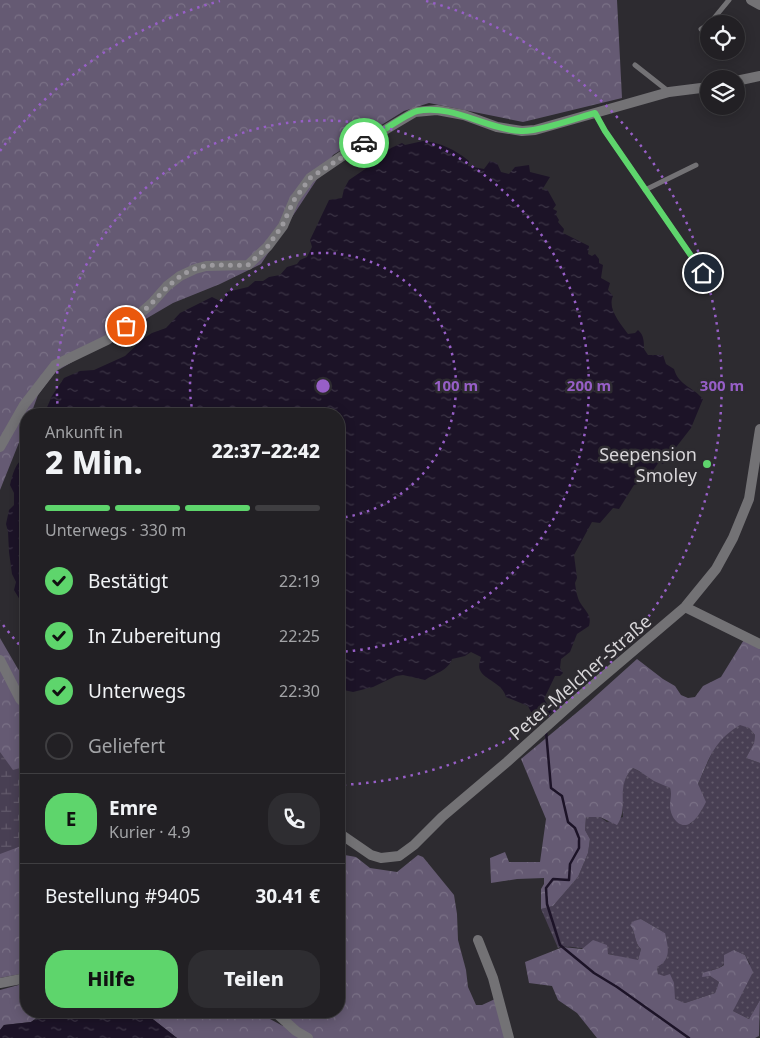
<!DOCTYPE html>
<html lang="de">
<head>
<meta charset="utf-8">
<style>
  :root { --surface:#222024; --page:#2e2d31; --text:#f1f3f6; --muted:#a2a3a6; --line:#3f3e41; --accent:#5ed56c }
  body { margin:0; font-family:"Noto Sans",sans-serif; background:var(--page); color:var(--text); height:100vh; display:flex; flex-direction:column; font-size:19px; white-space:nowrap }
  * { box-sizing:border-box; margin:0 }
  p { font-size:16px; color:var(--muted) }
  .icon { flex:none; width:28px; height:28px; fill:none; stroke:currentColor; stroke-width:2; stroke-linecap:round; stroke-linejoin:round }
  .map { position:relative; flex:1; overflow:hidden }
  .panel { position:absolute; left:20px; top:408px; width:325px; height:610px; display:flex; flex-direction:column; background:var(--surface); border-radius:20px; box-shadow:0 2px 12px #0003,0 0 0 1px var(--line) }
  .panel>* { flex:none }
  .tools { position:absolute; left:700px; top:15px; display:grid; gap:10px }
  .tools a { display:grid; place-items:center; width:45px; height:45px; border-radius:50%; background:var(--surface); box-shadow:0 2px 12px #0003,0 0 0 1px var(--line); font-size:25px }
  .pin { position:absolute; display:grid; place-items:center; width:42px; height:42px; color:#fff; margin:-21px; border:2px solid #fff; border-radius:50%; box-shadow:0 1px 5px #0007 }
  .courier { position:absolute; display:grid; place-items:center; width:50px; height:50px; margin:-25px; border:4px solid #5ed56c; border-radius:50%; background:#fff; color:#222; box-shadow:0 1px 6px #0007 }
  .headline em { font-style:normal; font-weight:800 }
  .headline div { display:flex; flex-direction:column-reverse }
  .headline { display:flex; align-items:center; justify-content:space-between; height:85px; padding:0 25px }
  h1 { font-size:32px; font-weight:800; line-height:38px }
  .bar { display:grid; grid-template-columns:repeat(4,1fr); gap:8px 5px; align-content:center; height:60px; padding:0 25px }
  .bar i { height:6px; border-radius:4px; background:var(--line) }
  .bar .active { background:var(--accent) }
  .bar p { grid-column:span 4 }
  .line { display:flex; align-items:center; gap:12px; padding:0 25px; border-top:1px solid var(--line) }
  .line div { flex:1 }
  .round { display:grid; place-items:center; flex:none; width:52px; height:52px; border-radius:20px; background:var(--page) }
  ol { padding:0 25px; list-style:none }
  li { display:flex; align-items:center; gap:15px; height:55px }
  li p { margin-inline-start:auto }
  li .icon { padding:5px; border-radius:50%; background:var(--accent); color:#111; stroke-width:4 }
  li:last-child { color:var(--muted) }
  li i { width:28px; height:28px; border:2px solid var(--line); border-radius:50% }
  .button { display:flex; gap:10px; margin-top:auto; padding:10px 25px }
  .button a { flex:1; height:58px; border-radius:20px; background:var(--accent); color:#111; font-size:20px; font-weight:800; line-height:58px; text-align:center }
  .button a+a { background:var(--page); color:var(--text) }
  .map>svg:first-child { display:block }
  .grass { fill:url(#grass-dots) }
  .forest { fill:url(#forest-crowns) }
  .wetland { fill:url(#wetland-marsh) }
  .water { fill:url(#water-ripples) }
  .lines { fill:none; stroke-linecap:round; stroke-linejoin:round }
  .stream { stroke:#1c1327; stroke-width:2.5 }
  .lane { stroke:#737275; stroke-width:5 }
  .street { stroke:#737275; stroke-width:10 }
  .done { stroke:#9c9a9e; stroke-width:5; stroke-dasharray:0 9 }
  .route { stroke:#5ed56c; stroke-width:6 }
  .ring { fill:none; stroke:#975fc7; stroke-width:2.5; stroke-dasharray:2.5 5 }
  .poi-dot { fill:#5ed56c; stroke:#2d2b30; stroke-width:2 }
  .labels { text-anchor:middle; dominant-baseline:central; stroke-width:5; stroke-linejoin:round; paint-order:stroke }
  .poi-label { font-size:18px; fill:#d8d6d9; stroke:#2d2b30; text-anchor:end }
  .street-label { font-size:18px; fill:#d8d6d9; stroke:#2d2b30 }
  .centre { fill:#975fc7; stroke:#2d2b30; stroke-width:2.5 }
  .ring-label { font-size:15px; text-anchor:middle; font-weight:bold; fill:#975fc7; stroke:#2d2b30; stroke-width:5; stroke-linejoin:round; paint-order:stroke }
</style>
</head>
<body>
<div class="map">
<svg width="760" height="1038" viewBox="0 0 760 1038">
  <defs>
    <pattern id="grass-dots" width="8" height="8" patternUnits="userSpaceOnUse" patternTransform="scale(1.25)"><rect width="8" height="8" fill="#483f53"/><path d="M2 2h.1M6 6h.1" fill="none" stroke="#625a6b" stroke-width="1.8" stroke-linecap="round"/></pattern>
    <pattern id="forest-crowns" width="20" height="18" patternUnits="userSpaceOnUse" patternTransform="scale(1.25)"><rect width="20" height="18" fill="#655a73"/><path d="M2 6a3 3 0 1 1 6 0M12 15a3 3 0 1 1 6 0" fill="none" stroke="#7a7186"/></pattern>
    <pattern id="wetland-marsh" width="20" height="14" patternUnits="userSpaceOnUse" patternTransform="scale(1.25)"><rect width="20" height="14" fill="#483f53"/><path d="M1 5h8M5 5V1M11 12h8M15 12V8" fill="none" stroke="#625a6b"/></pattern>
    <pattern id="water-ripples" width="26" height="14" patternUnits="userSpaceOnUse" patternTransform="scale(1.25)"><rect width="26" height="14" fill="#1c1327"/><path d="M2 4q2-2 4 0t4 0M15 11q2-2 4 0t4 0" fill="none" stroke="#3c3546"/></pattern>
  </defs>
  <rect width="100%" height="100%" fill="#2d2b30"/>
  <path class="grass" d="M 740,724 L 749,728 L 755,735 L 754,743 L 746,758 L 760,763 L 760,1000 L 749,1019 L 733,1011 L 750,964 L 745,955 L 734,950 C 727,960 724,969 711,970 L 710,976 L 719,982 L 715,993 L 685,1003 L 674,999 L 674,983 L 658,974 L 657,967 L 665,933 L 641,919 L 630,925 C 636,932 634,943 641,949 L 638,960 L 632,960 C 616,956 572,943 558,948 L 541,909 L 553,906 L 578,877 L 588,853 L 590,839 L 585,830 L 586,817 L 600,817 L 607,822 L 623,817 C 622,799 619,782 633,768 L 670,788 L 672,793 L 671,798 L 690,824 L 702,810 L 698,784 L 715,746 L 730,731 Z"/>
  <path class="forest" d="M 0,0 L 617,0 L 622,98 L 523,122 L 429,103 L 404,111 L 333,155 L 261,264 L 220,284 L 173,303 L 55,372 L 38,395 L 31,414 L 26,414 L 26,425 L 0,490 Z
    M 0,638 L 18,669 L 26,677 L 26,973 L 0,978 Z
    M 745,638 L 760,646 L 760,763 L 746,758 L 754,743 L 755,735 L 749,728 L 740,725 C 714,741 710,757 698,784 L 706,802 C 701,812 690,833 677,822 C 674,819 672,816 671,812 C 668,803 673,796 670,788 L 654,781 L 639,771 L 633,768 C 614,787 630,807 617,825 L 600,817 L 586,817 L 585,830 L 590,839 L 588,853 L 578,877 L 553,906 L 541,909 L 541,889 L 544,884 L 544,878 L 517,879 L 491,883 L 490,858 L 505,852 L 509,862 L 540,862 L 546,819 L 521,759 L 587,704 L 637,659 L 663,679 L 675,686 L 681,695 L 688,698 L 695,697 L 703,686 L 721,677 Z
    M 339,854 L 356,857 L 370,868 L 397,872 L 418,855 L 423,857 L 454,895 L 457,914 L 458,940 L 466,970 L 468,987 L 476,1005 L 482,1005 L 495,999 L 505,1038 L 177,1038 L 145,1013 L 136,1011 L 255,1011 L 283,1026 L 286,1011 L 339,1011 Z
    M 641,919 L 665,933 C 668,947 672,959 657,967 L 658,974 L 664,976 L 670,974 L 674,983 L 675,999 L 685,1003 L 715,993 L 719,982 L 710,976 L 702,977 L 703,973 C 711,970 717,970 724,965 L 724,955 L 734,950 L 745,955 L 753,972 L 733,1011 L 749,1019 L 760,1000 L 759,1036 L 755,1038 L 597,1038 L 577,1013 L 558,1000 L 552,986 L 529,983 L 525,962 L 563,947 L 582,949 L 593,940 L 607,945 L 608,954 L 638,960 L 641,949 C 634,943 636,932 630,925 L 634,921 Z
    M 26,983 L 26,1011 L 47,1011 L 31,1022 L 4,1025 L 0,1030 L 0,990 Z"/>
  <path class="wetland" d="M 0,752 L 13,770 L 20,768 L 26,772 L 26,840 L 24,845 L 0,854 Z"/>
  <path class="water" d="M 423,141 C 439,142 456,150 469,161 L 468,166 L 484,169 L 490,161 L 497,163 L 501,172 L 509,174 L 515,167 L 529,165 L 530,172 L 550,177 L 542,190 L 547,189 L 556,205 L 553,209 L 557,211 L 556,215 L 559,220 L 558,222 L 564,229 L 563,233 L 589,246 L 588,254 L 592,256 L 595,254 L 599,259 L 599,263 L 603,265 L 601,278 L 610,283 L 608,290 L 613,296 C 607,309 621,324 628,334 L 635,333 L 638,330 C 644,335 644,342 644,349 L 648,355 L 663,355 L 666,364 L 674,369 C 679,386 692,386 703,399 L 691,428 L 663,464 L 659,462 L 652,472 L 653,475 L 646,482 L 634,485 L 619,509 L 613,508 L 600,523 L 592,522 L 574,555 L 577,578 L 575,583 C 576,590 577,598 581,604 C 586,612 592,615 589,626 L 577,634 L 570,652 L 561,659 L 560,668 L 563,673 L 560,676 L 555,676 L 544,699 L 552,712 L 545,718 L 531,712 L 528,706 L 506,697 C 503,683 484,680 480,670 C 478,666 480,662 481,657 L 471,652 L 465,656 L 452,659 C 449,670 434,674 425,680 L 403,675 L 396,676 L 373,687 L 353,692 L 339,689 L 339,414 L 44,414 L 52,396 L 64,378 L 80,371 L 94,370 L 125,356 L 144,338 L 152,333 L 166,328 L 180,313 L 212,297 L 220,301 L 224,299 L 227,292 L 248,287 L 255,281 L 263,281 L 269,277 L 280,275 L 287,267 L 297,264 L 300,260 L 307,257 L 312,247 L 310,240 L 329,200 L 342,198 L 344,189 L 349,180 L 374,163 L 391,148 L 402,143 L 405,145 Z
    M 26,456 L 26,610 L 14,590 L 16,582 L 12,574 L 9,552 L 8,532 L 6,524 L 9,510 L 14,505 L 14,493 L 10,485 C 13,473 15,463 26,456 Z
    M 47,1011 L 60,1013 L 63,1011 L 136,1011 L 145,1013 L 177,1038 L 0,1038 L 0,1030 L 4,1025 L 31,1022 Z"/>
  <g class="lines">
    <path class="stream" d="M 546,731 L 551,788 L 562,796 L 568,822 L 575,828 L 579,838 L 579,848 L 570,864 L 569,880 L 553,879 L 546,888 L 547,904 L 560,945 L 594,973 L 617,987 L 689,1038"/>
    <path class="lane" d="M 701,29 L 710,23 L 729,0
      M 635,65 L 668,91
      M 595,113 L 605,131 L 703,273
      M 645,190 L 696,165"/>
    <path class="street" d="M 751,0 L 760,5
      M 736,81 L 760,76
      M 0,447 L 24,405 L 55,365 L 107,340 L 126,326 L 152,303 L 167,286 L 180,276 L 195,269 L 206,266 L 248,265 L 268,246 L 283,226 L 294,200 L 310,178 L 351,150 L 415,112 L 437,110 L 464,115 L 497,127 L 522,131 L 535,130 L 669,92 L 709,87
      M 685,607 L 760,644
      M 0,660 L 20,699 L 26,705
      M 339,833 L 371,855 L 381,858 L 399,856 L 414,845 L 442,817 L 507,762 L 578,698 L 685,607 L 716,569 L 733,538 L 749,499 L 760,429
      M 478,940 L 493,978 L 509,1038
      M 0,983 L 26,978
      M 274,1011 L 296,1031 L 308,1038"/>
  </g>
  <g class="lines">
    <path class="done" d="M 126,326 C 135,318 144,311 152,303 C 168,286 182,270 205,266 C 219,264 234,266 248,265 L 268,246 L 282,226 L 294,200 L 310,178 L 364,143"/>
    <path class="route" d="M 364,143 C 375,136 406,114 417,111 C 454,104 485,129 521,131 C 538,132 577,118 595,113 L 605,131 L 703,273"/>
  </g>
  <g class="ring">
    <path d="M193 414A133 133 0 1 1 339 518"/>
    <path d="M58 411A266 266 0 1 1 339 652"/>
    <path d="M24 650A399 399 0 0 1 0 621M0 151A399 399 0 0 1 220 1M426 1A399 399 0 0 1 340 785"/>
  </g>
  <circle class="poi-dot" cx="707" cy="464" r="5"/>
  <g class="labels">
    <g class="poi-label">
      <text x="697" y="454">Seepension<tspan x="697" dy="21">Smoley</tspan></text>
    </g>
    <g class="street-label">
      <text transform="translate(580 677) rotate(-41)">Peter-Melcher-Straße</text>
    </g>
  </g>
  <circle cx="323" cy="386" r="8" class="centre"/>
  <g class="ring-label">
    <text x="456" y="391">100 m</text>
    <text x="589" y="391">200 m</text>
    <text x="722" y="391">300 m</text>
  </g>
</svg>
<div class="tools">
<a><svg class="icon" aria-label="locate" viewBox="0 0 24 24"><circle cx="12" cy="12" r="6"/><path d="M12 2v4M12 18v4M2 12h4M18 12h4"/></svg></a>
<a><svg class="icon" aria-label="layers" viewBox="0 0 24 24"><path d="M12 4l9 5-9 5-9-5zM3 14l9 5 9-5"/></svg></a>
</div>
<div class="pin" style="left:126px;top:326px;background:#ea580c"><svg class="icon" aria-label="bag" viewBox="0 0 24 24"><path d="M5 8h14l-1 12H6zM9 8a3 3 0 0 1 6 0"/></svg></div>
<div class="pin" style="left:703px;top:273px;background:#1f2937"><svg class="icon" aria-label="home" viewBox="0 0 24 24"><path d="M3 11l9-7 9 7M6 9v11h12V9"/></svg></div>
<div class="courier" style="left:364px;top:143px"><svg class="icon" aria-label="car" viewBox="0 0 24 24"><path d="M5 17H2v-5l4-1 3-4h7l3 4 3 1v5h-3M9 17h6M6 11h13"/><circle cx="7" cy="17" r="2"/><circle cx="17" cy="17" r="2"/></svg></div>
<section class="panel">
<div class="headline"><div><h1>2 Min.</h1><p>Ankunft in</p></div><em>22:37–22:42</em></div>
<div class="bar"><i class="active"></i><i class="active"></i><i class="active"></i><i></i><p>Unterwegs · 330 m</p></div>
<ol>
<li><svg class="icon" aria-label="check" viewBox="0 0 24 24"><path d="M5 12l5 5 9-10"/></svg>Bestätigt<p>22:19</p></li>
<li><svg class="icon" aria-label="check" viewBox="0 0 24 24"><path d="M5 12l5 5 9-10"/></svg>In Zubereitung<p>22:25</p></li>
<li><svg class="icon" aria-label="check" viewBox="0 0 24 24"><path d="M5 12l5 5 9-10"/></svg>Unterwegs<p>22:30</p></li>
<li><i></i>Geliefert</li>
</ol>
<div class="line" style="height:90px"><b class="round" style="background:var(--accent);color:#111">E</b><div><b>Emre</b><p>Kurier · 4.9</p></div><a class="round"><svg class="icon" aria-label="phone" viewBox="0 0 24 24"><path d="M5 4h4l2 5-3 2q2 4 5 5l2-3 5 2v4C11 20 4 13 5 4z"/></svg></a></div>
<div class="line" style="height:65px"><div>Bestellung #9405</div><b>30.41 €</b></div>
<div class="button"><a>Hilfe</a><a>Teilen</a></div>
</section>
</div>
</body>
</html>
